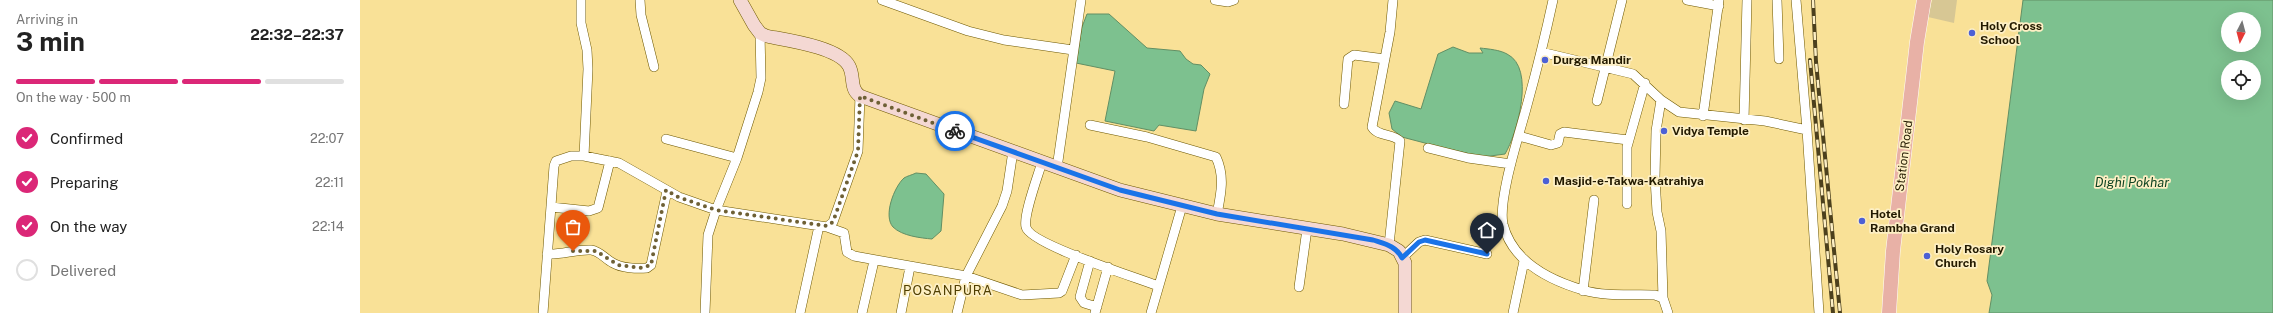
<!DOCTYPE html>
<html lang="en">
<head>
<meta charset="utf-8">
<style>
  :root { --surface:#fff; --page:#f6f6f6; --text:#222; --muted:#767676; --line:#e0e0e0; --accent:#db2777 }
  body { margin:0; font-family:"Public Sans",sans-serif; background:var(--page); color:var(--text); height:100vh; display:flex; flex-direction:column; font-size:15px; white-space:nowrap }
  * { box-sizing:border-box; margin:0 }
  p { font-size:13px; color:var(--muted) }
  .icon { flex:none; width:22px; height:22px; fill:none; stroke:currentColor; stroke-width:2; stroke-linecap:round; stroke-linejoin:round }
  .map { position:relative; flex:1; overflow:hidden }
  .details { display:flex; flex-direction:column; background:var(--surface); width:360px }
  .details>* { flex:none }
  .needle { width:26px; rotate:186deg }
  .tools { position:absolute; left:1861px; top:12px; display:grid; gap:8px }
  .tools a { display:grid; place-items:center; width:40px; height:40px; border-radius:50%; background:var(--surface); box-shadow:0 4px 16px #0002; font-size:20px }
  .pin { position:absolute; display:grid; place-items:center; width:34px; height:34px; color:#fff; margin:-41px -17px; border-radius:50% 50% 50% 0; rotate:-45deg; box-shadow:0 0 4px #0007 }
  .pin .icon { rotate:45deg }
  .courier { position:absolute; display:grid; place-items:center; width:40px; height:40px; margin:-20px; border:3px solid #1a73e8; border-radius:50%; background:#fff; color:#222; box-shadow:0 1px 5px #0007 }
  .overview em { font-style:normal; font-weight:700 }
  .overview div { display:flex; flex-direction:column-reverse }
  .overview { display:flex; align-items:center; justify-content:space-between; height:68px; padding:0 16px }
  h1 { font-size:26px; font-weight:700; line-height:30px }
  .bar { display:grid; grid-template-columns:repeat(4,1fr); gap:6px 4px; align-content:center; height:48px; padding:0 16px }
  .bar i { height:5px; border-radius:3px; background:var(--line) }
  .bar .on { background:var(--accent) }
  .bar p { grid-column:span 4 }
  ol { padding:0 16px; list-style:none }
  li { display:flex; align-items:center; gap:12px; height:44px }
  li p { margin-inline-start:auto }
  li .icon { padding:4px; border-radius:50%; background:var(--accent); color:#fff; stroke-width:4 }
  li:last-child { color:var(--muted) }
  li i { width:22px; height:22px; border:2px solid var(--line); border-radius:50% }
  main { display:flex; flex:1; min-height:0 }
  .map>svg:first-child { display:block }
  .green { fill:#d7c794 }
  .water { fill:#7dc18f; stroke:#628f64; fill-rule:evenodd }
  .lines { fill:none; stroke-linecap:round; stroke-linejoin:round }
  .minor-casing { stroke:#6e5800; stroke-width:10 }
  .secondary-casing { stroke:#6e5800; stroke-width:14 }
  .primary-casing { stroke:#fff; stroke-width:15 }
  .minor { stroke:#fff; stroke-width:9 }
  .secondary { stroke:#f4d8d3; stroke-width:13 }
  .primary { stroke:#e8b1a6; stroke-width:14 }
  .rail-casing { stroke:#4c401d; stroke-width:4 }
  .rail { stroke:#fdefc4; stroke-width:2.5; stroke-dasharray:8; stroke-linecap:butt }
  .done { stroke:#6e6035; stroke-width:4; stroke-dasharray:0 7.2 }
  .route { stroke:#1a73e8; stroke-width:5 }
  .poi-dot { fill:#4c60d5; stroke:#fdefc4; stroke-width:1.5 }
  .labels { text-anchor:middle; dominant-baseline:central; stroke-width:3.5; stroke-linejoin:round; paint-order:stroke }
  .poi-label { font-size:12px; font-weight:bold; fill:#231a00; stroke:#fdefc4; text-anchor:start }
  .street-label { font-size:12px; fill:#231a00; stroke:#fdefc4 }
  .water-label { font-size:13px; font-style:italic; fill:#114524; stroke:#fdefc4 }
  .neighbourhood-label { font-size:13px; letter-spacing:1px; fill:#4f3e00; stroke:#fdefc4 }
</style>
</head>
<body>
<main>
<section class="details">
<div class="overview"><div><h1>3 min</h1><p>Arriving in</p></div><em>22:32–22:37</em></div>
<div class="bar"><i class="on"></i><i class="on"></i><i class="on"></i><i></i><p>On the way · 500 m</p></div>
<ol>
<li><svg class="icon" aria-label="check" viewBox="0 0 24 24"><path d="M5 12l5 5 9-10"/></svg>Confirmed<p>22:07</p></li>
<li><svg class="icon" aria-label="check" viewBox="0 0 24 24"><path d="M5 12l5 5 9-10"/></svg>Preparing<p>22:11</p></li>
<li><svg class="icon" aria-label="check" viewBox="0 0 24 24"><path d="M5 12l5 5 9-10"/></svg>On the way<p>22:14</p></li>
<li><i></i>Delivered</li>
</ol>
</section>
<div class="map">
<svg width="1913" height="313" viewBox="0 0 1913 313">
  <rect width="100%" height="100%" fill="#f9e197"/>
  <path class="green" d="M 1572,0 L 1597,0 L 1594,23 L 1568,17 Z"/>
  <path class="water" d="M 1663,0 L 1913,0 L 1913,313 L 1629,313 L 1632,295 L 1627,281 ZM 1868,19 L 1894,19 L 1894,45 L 1868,45 ZM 1868,67 L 1894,67 L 1894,93 L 1868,93 Z
    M 727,14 L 749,14 L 787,48 L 820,51 L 826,59 L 833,64 L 841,65 L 850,74 L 844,89 L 836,131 L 799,125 L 794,131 L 745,121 L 755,71 L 716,63 L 722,27 Z
    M 1093,47 L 1109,53 L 1123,53 L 1120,48 C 1129,49 1140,50 1147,54 C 1176,68 1157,134 1145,154 L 1123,157 L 1080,147 L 1042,137 L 1032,129 L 1029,113 L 1035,101 L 1061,109 L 1078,54 Z
    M 556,173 L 566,174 L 584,194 L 581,231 L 572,239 C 561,238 542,236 533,227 C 523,216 534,187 544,178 C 547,176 552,175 556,173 Z"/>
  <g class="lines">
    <g class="minor-casing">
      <path id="minor" d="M 221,0 L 221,23 L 227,50 L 228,69 L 224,156
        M 280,0 L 281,15 L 294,67
        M 522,0 L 608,31 L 644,40 L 713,50
        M 855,0 L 868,2 L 874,0
        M 1193,0 C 1185,37 1176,73 1166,109 C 1159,135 1138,199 1143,224 C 1152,261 1189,280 1223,290 C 1245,297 1273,294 1295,295 L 1303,298 L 1308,313
        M 1327,0 L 1359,6
        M 1417,0 L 1419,59
        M 1436,0 L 1447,130 L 1459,313
        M 1181,52 L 1273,74 L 1301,100 L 1319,112 L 1405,121 L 1447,130
        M 1301,100 L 1296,131 L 1295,178 L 1297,212 L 1301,231 L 1303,298
        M 1237,101 L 1262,0
        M 984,104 L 988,59 L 994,55 L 1025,59
        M 1343,116 L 1359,0
        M 1384,120 L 1387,0
        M 730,125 L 787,137 L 856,157 C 865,176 861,194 857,214
        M 1159,136 L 1191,145 L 1198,143 L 1200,134 L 1204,132 L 1268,140
        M 306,139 L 377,158
        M 1068,148 L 1108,158 L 1151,164
        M 682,162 C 678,176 663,215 666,227 C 669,244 778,278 798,286
        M 697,168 L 721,0
        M 1267,204 L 1267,147 L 1285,83
        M 191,207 L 229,211 L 238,208 L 250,161
        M 467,227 L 484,233 L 487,252 L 494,256 L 606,276 L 662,295 L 699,293 L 702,291 L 716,255
        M 1029,245 L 1040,141 C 1033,133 1018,137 1012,127 L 1030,32 L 1033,0
        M 187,254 C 202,255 216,249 231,250 C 240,251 245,259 253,263 C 261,268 277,269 287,268 L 291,265 L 307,191
        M 1042,258 L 1059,242 L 1065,240 L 1127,254
        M 730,261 L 720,297 L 724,303 L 737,307
        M 939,287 L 947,229
        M 1223,291 L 1234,200
        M 183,313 L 194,166 L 196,161 L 211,156 L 224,156 L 259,163 L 319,197 L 356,210 L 467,227 L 473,222 L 498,151 L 500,96
        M 345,313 L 348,235 L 356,210 L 377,158 L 398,92 L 401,78 L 400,33
        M 440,313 L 459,226
        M 502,313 L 514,261
        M 541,313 L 550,267
        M 597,313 L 606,276 L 642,206 L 647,191 L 653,151
        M 735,313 L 748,267
        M 791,313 L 822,206
        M 1153,313 L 1164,261"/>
    </g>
    <g class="secondary-casing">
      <path id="secondary" d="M 380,0 L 394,25 L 400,33 L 406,36 C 426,40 479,47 489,66 C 495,77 489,88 500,96 L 760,190 L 857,214 L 983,234 L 1029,245 L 1039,251 L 1045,263 L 1045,313"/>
    </g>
    <g class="primary-casing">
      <path id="primary" d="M 1529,313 L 1533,251 L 1557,42 L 1564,0"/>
    </g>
    <use href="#minor" class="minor"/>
    <use href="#secondary" class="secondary"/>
    <use href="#primary" class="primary"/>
    <g class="rail-casing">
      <path id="rail" d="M 1453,0 L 1456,62 L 1480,313
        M 1450,60 L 1473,313"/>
    </g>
    <use href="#rail" class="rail"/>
  </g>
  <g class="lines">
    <path class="done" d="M 213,251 L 236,251 L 258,265 L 282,268 L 291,265 L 306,190 L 318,197 L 356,210 L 467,226 L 473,222 L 498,151 L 500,96 L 595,131"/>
    <path class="route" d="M 595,131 L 760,190 L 857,214 L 1013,240 C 1025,244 1036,246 1042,258 L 1059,242 L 1065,240 L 1127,254"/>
  </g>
  <g class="poi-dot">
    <circle cx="1612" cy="33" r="4"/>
    <circle cx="1185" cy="60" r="4"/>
    <circle cx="1304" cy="131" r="4"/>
    <circle cx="1186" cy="181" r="4"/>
    <circle cx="1502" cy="221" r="4"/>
    <circle cx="1567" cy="256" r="4"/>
  </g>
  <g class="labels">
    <g class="poi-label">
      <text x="1620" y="26">Holy Cross<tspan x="1620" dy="14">School</tspan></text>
      <text x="1193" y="60">Durga Mandir</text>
      <text x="1312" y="131">Vidya Temple</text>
      <text x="1194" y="181">Masjid-e-Takwa-Katrahiya</text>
      <text x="1510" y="214">Hotel<tspan x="1510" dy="14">Rambha Grand</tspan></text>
      <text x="1575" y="249">Holy Rosary<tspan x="1575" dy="14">Church</tspan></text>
    </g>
    <g class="street-label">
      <text transform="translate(1544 156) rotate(-83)">Station Road</text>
    </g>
    <g class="water-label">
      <text x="1772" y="182">Dighi Pokhar</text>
    </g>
    <g class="neighbourhood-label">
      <text x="588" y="290">POSANPURA</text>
    </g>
  </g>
</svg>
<div class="tools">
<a><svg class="needle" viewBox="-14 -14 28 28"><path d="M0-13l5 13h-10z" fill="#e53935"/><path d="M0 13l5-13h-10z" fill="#767676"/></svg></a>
<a><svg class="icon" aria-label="locate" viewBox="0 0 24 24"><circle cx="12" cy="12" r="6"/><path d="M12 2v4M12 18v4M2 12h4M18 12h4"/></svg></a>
</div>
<div class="pin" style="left:213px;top:251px;background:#ea580c"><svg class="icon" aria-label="bag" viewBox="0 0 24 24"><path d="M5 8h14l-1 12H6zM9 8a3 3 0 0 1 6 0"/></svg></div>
<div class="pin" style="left:1127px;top:254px;background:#1f2937"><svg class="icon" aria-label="home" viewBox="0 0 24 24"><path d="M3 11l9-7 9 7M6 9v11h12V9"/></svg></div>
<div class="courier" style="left:595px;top:131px"><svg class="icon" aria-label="bike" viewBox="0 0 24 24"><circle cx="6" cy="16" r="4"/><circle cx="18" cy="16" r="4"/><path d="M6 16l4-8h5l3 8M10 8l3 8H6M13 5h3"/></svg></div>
</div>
</main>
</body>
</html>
